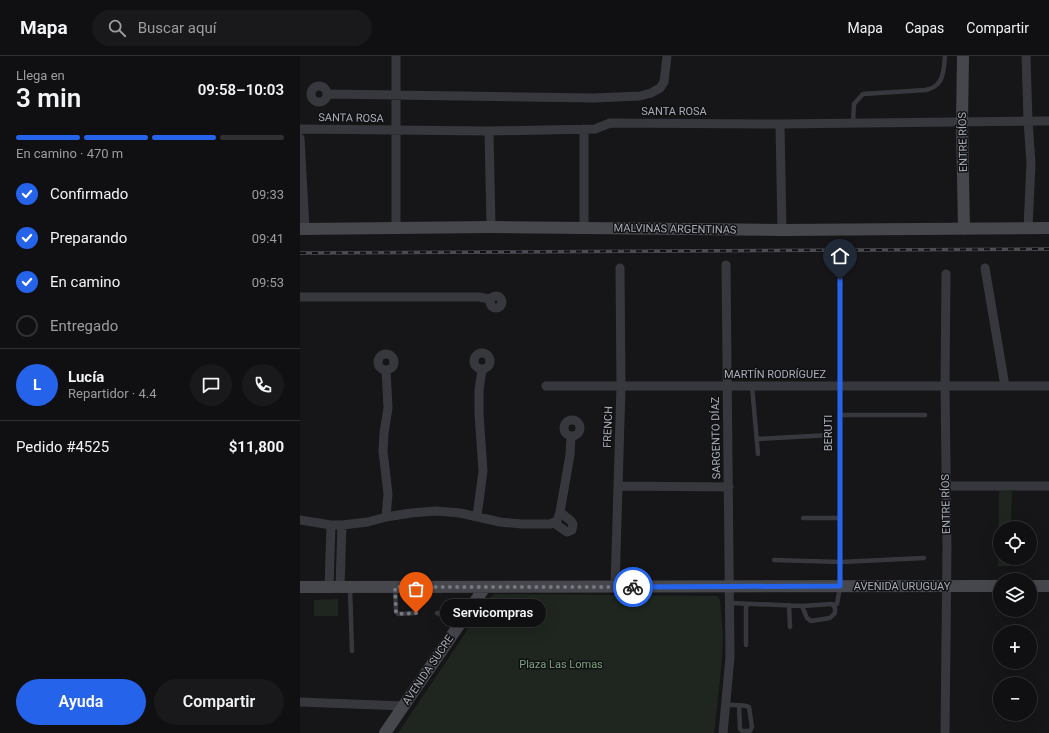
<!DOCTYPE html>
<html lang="es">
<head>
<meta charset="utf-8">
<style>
  :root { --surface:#101012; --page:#19191b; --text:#f1f3f6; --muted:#9c9d9f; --line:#303032; --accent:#2563eb }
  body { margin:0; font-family:Roboto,sans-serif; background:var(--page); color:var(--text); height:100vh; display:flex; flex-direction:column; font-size:15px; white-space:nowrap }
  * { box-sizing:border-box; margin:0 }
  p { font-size:13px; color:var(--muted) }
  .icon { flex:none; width:22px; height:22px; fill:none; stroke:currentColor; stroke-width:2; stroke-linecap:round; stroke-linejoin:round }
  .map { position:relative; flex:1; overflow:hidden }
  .drawer { display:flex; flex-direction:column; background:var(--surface); width:300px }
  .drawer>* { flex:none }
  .fabs { position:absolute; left:693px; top:465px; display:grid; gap:8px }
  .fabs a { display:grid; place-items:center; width:44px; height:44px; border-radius:50%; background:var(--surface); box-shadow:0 4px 16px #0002,0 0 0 1px var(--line); font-size:20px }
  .pin { position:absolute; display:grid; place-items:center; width:34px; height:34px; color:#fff; margin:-41px -17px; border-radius:50% 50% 50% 0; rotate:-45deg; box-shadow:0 0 4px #0007 }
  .pin .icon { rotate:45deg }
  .courier { position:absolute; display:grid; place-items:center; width:40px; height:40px; margin:-20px; border:3px solid #2563eb; border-radius:50%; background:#fff; color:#222; box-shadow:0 1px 5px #0007 }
  .bubble { position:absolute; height:28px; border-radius:14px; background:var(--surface); box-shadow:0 4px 16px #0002,0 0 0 1px var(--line); font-size:13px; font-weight:600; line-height:28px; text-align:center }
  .overview em { font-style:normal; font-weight:600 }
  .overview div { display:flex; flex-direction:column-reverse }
  .overview { display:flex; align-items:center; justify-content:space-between; height:68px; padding:0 16px }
  h1 { font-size:26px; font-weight:600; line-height:30px }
  .bar { display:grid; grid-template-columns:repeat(4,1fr); gap:6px 4px; align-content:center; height:48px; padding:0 16px }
  .bar i { height:5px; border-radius:3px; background:var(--line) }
  .bar .on { background:var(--accent) }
  .bar p { grid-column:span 4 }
  .line { display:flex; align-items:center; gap:10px; padding:0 16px; border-top:1px solid var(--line) }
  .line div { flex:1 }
  .round { display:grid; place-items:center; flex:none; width:42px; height:42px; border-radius:21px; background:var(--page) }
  ol { padding:0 16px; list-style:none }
  li { display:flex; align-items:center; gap:12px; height:44px }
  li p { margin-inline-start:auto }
  li .icon { padding:4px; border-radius:50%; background:var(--accent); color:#fff; stroke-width:4 }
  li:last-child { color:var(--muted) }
  li i { width:22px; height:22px; border:2px solid var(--line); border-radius:50% }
  .action { display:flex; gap:8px; margin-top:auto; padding:8px 16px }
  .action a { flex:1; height:46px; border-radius:24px; background:var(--accent); color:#fff; font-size:16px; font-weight:600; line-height:46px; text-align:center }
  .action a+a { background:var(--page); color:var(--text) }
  header { display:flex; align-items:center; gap:24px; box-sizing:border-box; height:56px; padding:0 20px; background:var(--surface); border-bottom:1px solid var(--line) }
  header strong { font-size:19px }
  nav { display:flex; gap:22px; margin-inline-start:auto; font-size:14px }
  .search { width:280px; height:36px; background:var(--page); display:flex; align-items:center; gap:10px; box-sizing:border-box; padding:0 14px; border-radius:22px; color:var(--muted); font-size:15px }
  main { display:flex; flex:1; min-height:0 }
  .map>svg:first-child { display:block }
  .green { fill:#1e261f }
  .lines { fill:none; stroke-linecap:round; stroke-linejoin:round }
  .lane { stroke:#37383d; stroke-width:4.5 }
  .street { stroke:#37383d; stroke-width:9 }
  .secondary { stroke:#45474d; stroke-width:12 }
  .rail-casing { stroke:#4a4c52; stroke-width:3.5 }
  .rail { stroke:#111113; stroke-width:2; stroke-dasharray:6; stroke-linecap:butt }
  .done { stroke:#757880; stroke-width:4; stroke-dasharray:0 7.2 }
  .route { stroke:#2563eb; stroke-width:5 }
  .labels { text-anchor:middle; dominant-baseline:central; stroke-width:3; stroke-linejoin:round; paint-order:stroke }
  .street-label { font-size:11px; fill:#a8adb8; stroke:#111113 }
  .park-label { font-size:11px; fill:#7fa381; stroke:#111113 }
</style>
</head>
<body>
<header>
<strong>Mapa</strong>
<div class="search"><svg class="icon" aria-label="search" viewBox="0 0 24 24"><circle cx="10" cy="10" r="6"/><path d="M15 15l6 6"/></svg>Buscar aquí</div>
<nav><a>Mapa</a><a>Capas</a><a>Compartir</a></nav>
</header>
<main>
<section class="drawer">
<div class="overview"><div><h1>3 min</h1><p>Llega en</p></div><em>09:58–10:03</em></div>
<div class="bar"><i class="on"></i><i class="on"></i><i class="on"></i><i></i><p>En camino · 470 m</p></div>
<ol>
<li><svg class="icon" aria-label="check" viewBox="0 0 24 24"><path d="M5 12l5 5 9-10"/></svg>Confirmado<p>09:33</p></li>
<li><svg class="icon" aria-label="check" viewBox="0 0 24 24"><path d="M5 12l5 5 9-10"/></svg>Preparando<p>09:41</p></li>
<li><svg class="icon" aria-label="check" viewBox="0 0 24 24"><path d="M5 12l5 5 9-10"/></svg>En camino<p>09:53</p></li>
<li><i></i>Entregado</li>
</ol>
<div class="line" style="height:72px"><b class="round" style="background:var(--accent);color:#fff">L</b><div><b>Lucía</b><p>Repartidor · 4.4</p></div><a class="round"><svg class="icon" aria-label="chat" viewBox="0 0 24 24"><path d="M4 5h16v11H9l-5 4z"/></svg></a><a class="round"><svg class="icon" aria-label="phone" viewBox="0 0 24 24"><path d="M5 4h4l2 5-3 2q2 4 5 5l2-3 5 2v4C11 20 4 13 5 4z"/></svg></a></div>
<div class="line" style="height:52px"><div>Pedido #4525</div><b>$11,800</b></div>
<div class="action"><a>Ayuda</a><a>Compartir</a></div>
</section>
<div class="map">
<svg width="749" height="677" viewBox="0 0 749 677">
  <rect width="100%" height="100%" fill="#161618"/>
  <path class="green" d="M 699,435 L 712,435 L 711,472 L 700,472 L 700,502 L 711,502 L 711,510 L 698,510 Z
    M 195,538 L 418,540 L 420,544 L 423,580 L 421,616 L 414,677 L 98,677 L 189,542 Z
    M 38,543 L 38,560 L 14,560 L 14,544 Z"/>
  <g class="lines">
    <path class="lane" d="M 553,67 L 554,48 L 563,38 L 626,34 C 629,33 633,32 635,30 C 644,25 644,9 645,0
      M 452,330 L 458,398
      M 540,359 L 625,359
      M 457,383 L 530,379
      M 503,462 L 540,462
      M 474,504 L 540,506 L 624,502
      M 95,531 L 96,556 L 98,558 L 116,557
      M 50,532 L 52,595
      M 431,547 L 502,550 L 532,548 L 535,552 L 535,557 L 530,562 L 511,565 L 507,562 L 502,550
      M 489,549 L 490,571
      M 534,549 L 537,548 L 540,531 L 540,224
      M 137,557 L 160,565
      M 446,589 L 446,548
      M 426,649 C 433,649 443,648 449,651 L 452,671 L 450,675 L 442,675 L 440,673 L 439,649"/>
    <path class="street" d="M 96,0 L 96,173
      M 726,0 L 728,65 L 731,107 L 728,172
      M11 38a8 8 0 1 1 16 0a8 8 0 1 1-16 0Z
      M 28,38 L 294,42 L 340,40 L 351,37 L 360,32 L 364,26 L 367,0
      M 480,68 L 482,174
      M 0,73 L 189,75 L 295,73 L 310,67 L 480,68 L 749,65
      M 189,75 L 191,171
      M 0,82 L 5,173
      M 284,172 L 284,73
      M 685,212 L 705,330
      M190 246a6 6 0 1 1 12 0a6 6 0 1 1-12 0Z
      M 0,241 L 179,241 L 190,243
      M174 305a8 8 0 1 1 16 0a8 8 0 1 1-16 0Z
      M78 306a8 8 0 1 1 16 0a8 8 0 1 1-16 0Z
      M 246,330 L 749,330
      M264 372a8 8 0 1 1 16 0a8 8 0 1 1-16 0Z
      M 318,430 L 429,431
      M 646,430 L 749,430
      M 177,460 L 183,415 L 179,358 L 179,334 L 182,314
      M 86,461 L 88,438 L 83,395 L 84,377 L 88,352 L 86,314
      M 0,464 L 31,469 L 42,469 L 68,466 L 86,461 L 111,457 L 136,455 L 160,457 L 200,466 L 222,468 L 250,468 L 257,465 L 260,456 L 270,399 L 271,380
      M 254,467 L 267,476 L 272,474 L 273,468 L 271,465 L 260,456
      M 29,531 L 31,469
      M 40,531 L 42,469
      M 315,531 L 321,331 L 320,212
      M 0,646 L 104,650
      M 423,677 L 430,601 L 426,209
      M 645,677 L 647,491 L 645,329 L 646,218"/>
    <path class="secondary" d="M 663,0 L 662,67 L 664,173
      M 0,173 L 191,171 L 482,174 L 749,172
      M 730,530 L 749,530
      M 0,531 L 700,530
      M 85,677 L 185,531"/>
    <g class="rail-casing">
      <path id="rail" d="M 0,197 L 749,193"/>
    </g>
    <use href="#rail" class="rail"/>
  </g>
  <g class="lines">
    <path class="done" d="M 116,557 L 98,558 L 96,556 L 95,531 L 333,531"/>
    <path class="route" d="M 333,531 L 540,530 L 540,224"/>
  </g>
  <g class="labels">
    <g class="street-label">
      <text x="374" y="55">SANTA ROSA</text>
      <text transform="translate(51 62) rotate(1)">SANTA ROSA</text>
      <text transform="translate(663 86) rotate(-91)">ENTRE RÍOS</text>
      <text transform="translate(375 173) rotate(1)">MALVINAS ARGENTINAS</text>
      <text x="475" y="318">MARTÍN RODRÍGUEZ</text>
      <text transform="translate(308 371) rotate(-88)">FRENCH</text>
      <text transform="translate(528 377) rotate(-90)">BERUTI</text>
      <text transform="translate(416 382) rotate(-91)">SARGENTO DÍAZ</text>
      <text transform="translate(646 448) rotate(-91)">ENTRE RÍOS</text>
      <text x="602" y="530">AVENIDA URUGUAY</text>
      <text transform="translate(128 614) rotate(-56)">AVENIDA SUCRE</text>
    </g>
    <g class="park-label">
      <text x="261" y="608">Plaza Las Lomas</text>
    </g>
  </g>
</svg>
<div class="fabs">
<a><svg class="icon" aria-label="locate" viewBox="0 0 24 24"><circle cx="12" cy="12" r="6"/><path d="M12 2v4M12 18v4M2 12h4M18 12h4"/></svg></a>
<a><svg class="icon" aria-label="layers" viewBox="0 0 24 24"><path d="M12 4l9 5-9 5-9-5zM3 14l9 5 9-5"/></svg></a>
<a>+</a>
<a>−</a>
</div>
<div class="pin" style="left:116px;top:557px;background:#ea580c"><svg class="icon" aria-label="bag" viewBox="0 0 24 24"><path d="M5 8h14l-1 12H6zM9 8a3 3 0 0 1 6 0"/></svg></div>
<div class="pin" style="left:540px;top:224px;background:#1f2937"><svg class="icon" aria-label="home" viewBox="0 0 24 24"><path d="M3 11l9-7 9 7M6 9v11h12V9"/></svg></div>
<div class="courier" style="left:333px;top:531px"><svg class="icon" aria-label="bike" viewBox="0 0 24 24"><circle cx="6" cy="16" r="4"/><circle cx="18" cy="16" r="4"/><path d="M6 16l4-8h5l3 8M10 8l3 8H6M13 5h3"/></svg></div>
<div class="bubble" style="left:140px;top:543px;width:106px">Servicompras</div>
</div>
</main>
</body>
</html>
